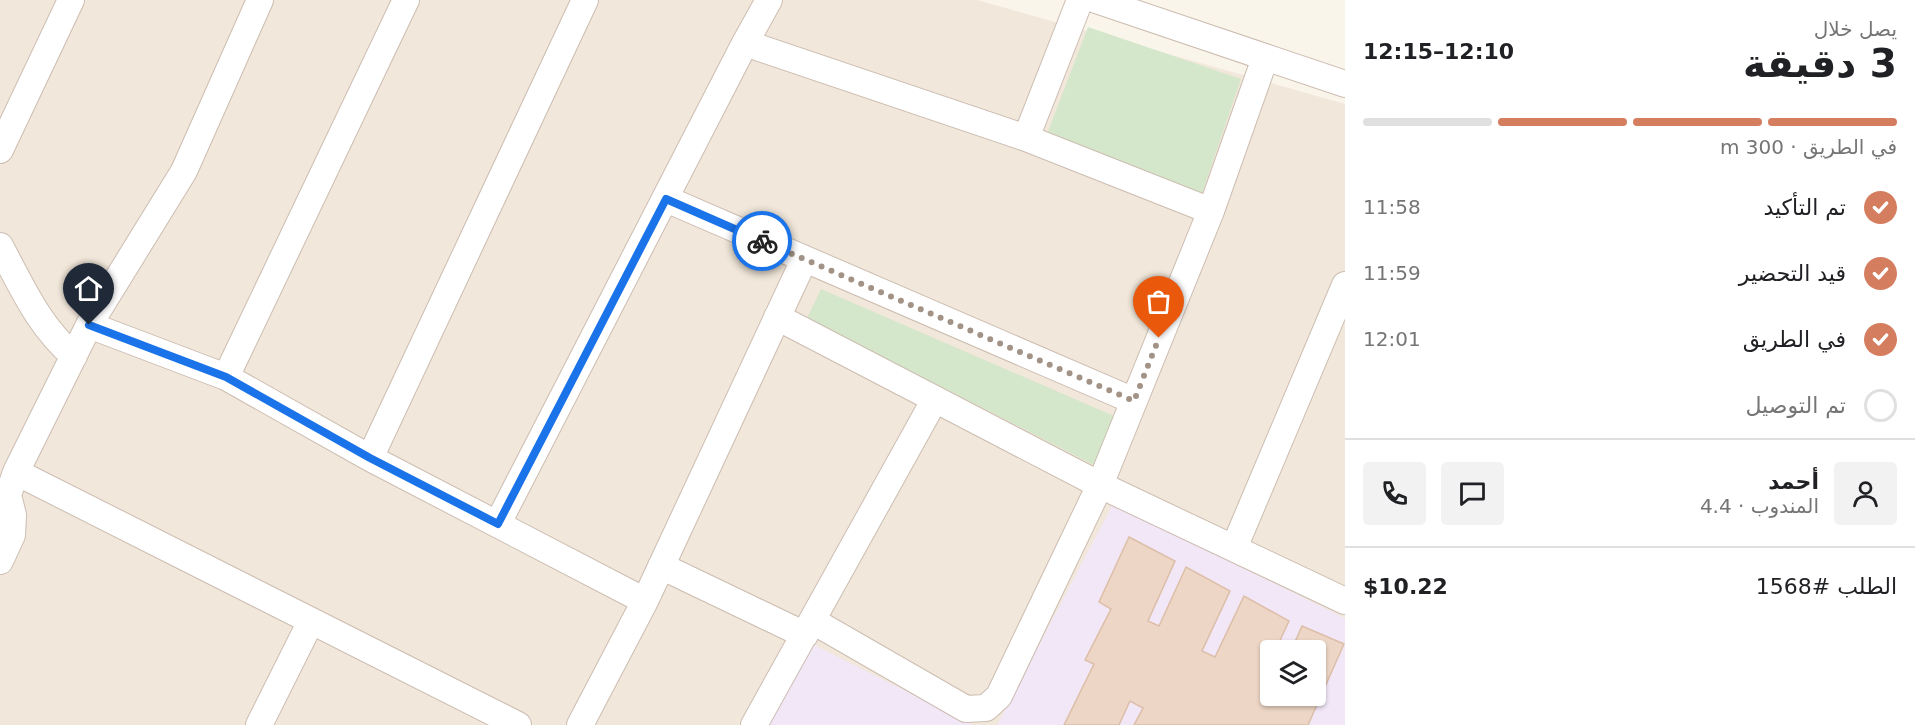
<!DOCTYPE html>
<html lang="ar">
<head>
<meta charset="utf-8">
<style>
  :root { --surface:#fff; --page:#f2f2f2; --text:#202124; --muted:#757577; --line:#e0e0e0; --accent:#d57d5f }
  body { margin:0; font-family:"DejaVu Sans","Noto Naskh Arabic",sans-serif; background:var(--page); color:var(--text); direction:rtl; height:100vh; display:flex; flex-direction:column; font-size:22px; white-space:nowrap }
  * { box-sizing:border-box; margin:0 }
  p { font-size:20px; color:var(--muted) }
  .icon { flex:none; width:33px; height:33px; fill:none; stroke:currentColor; stroke-width:2; stroke-linecap:round; stroke-linejoin:round }
  .map { position:relative; flex:1; overflow:hidden; direction:ltr }
  .details { display:flex; flex-direction:column; background:var(--surface); width:570px }
  .details>* { flex:none }
  .buttons { position:absolute; left:1260px; top:640px; display:grid; gap:12px }
  .buttons a { display:grid; place-items:center; width:66px; height:66px; border-radius:6px; background:var(--surface); box-shadow:0 2px 4px #0004; font-size:30px }
  .pin { position:absolute; display:grid; place-items:center; width:51px; height:51px; color:#fff; margin:-62px -26px; border-radius:50% 50% 50% 0; rotate:-45deg; box-shadow:0 0 6px #0007 }
  .pin .icon { rotate:45deg }
  .courier { position:absolute; display:grid; place-items:center; width:60px; height:60px; margin:-30px; border:4px solid #1a73e8; border-radius:50%; background:#fff; color:#222; box-shadow:0 2px 8px #0007 }
  .head em { font-style:normal; font-weight:800 }
  .head div { display:flex; flex-direction:column-reverse }
  .head { display:flex; align-items:center; justify-content:space-between; height:102px; padding:0 18px }
  h1 { font-size:39px; font-weight:800; line-height:45px }
  .bar { display:grid; grid-template-columns:repeat(4,1fr); gap:9px 6px; align-content:center; height:72px; padding:0 18px }
  .bar i { height:8px; border-radius:4px; background:var(--line) }
  .bar .current { background:var(--accent) }
  .bar p { grid-column:span 4 }
  .line { display:flex; align-items:center; gap:15px; padding:0 18px; border-top:2px solid var(--line) }
  .line div { flex:1 }
  .round { display:grid; place-items:center; flex:none; width:63px; height:63px; border-radius:6px; background:var(--page) }
  ol { padding:0 18px; list-style:none }
  li { display:flex; align-items:center; gap:18px; height:66px }
  li p { margin-inline-start:auto }
  li .icon { padding:6px; border-radius:50%; background:var(--accent); color:#fff; stroke-width:4 }
  li:last-child { color:var(--muted) }
  li i { width:33px; height:33px; border:3px solid var(--line); border-radius:50% }
  main { display:flex; flex:1; min-height:0 }
  .map>svg:first-child { display:block }
  .residential { fill:#f1e7da; fill-rule:evenodd }
  .education { fill:#f2e7f7; fill-rule:evenodd }
  .green { fill:#d5e7ca }
  .building { fill:#edd6c5; stroke:#ddbea8; stroke-width:1.5 }
  .lines { fill:none; stroke-linecap:round; stroke-linejoin:round }
  .street-casing { stroke:#ccbdb1; stroke-width:28 }
  .street { stroke:#fff; stroke-width:26 }
  .done { stroke:#a29386; stroke-width:6; stroke-dasharray:0 10.8 }
  .route { stroke:#1a73e8; stroke-width:8 }
</style>
</head>
<body>
<main>
<section class="details">
<div class="head"><div><h1>3 دقيقة</h1><p>يصل خلال</p></div><em>12:10–12:15</em></div>
<div class="bar"><i class="current"></i><i class="current"></i><i class="current"></i><i></i><p>في الطريق · 300 m</p></div>
<ol>
<li><svg class="icon" aria-label="check" viewBox="0 0 24 24"><path d="M5 12l5 5 9-10"/></svg>تم التأكيد<p>11:58</p></li>
<li><svg class="icon" aria-label="check" viewBox="0 0 24 24"><path d="M5 12l5 5 9-10"/></svg>قيد التحضير<p>11:59</p></li>
<li><svg class="icon" aria-label="check" viewBox="0 0 24 24"><path d="M5 12l5 5 9-10"/></svg>في الطريق<p>12:01</p></li>
<li><i></i>تم التوصيل</li>
</ol>
<div class="line" style="height:108px"><a class="round"><svg class="icon" aria-label="person" viewBox="0 0 24 24"><circle cx="12" cy="8" r="4"/><path d="M4 21q1-7 8-7t8 7"/></svg></a><div><b>أحمد</b><p>المندوب · 4.4</p></div><a class="round"><svg class="icon" aria-label="chat" viewBox="0 0 24 24"><path d="M4 5h16v11H9l-5 4z"/></svg></a><a class="round"><svg class="icon" aria-label="phone" viewBox="0 0 24 24"><path d="M5 4h4l2 5-3 2q2 4 5 5l2-3 5 2v4C11 20 4 13 5 4z"/></svg></a></div>
<div class="line" style="height:78px"><div>الطلب #1568</div><b>$10.22</b></div>
</section>
<div class="map">
<svg width="1345" height="725" viewBox="0 0 1345 725">
  <rect width="100%" height="100%" fill="#faf5eb"/>
  <path class="residential" d="M 0,0 L 977,0 L 1345,104 L 1345,725 L 0,725 ZM 1270,651 L 1316,651 L 1316,696 L 1270,696 Z"/>
  <path class="education" d="M 1113,504 L 1345,618 L 1345,725 L 997,725 ZM 1270,651 L 1316,651 L 1316,696 L 1270,696 Z
    M 810,643 L 974,725 L 766,725 Z"/>
  <path class="green" d="M 1088,27 L 1241,79 L 1201,196 L 1047,134 Z
    M 821,289 L 1114,416 L 1094,465 L 807,318 Z"/>
  <path class="building" d="M 1129,537 L 1175,561 L 1148,621 L 1159,626 L 1186,567 L 1230,591 L 1202,651 L 1215,657 L 1244,596 L 1289,621 L 1275,651 L 1270,651 L 1270,661 L 1263,678 L 1270,682 L 1270,696 L 1316,696 L 1316,651 L 1291,651 L 1302,626 L 1344,644 L 1308,725 L 1134,725 L 1143,708 L 1130,701 L 1119,725 L 1064,725 L 1094,664 L 1085,660 L 1111,609 L 1099,602 Z"/>
  <g class="lines">
    <g class="street-casing">
      <path id="street" d="M 1096,0 L 1345,84
        M 745,43 L 1026,138 L 1211,211
        M 1026,138 L 1080,0
        M 0,150 L 71,0
        M 666,199 L 1134,401
        M 0,246 C 21,285 39,327 74,356
        M 777,317 L 1100,485 L 1345,601
        M 89,325 L 226,377 L 370,458 L 645,601
        M 226,377 L 406,0
        M 370,458 L 585,0
        M 16,472 L 518,725
        M 498,523 L 745,43 L 769,0
        M 1234,548 L 1345,285
        M 0,561 L 12,535 L 13,515 L 8,495 L 16,472 L 89,325 L 184,171 L 260,0
        M 661,566 L 805,635
        M 813,621 L 966,709 L 986,708 L 999,696 L 1100,485 L 1211,211 L 1265,58
        M 259,725 L 311,621
        M 580,725 L 645,601 L 804,260
        M 754,725 L 935,399"/>
    </g>
    <use href="#street" class="street"/>
  </g>
  <g class="lines">
    <path class="done" d="M 762,241 L 1134,401 L 1159,338"/>
    <path class="route" d="M 89,325 L 226,377 L 370,458 L 498,524 L 666,199 L 762,241"/>
  </g>
</svg>
<div class="buttons">
<a><svg class="icon" aria-label="layers" viewBox="0 0 24 24"><path d="M12 4l9 5-9 5-9-5zM3 14l9 5 9-5"/></svg></a>
</div>
<div class="pin" style="left:1159px;top:338px;background:#ea580c"><svg class="icon" aria-label="bag" viewBox="0 0 24 24"><path d="M5 8h14l-1 12H6zM9 8a3 3 0 0 1 6 0"/></svg></div>
<div class="pin" style="left:89px;top:325px;background:#1f2937"><svg class="icon" aria-label="home" viewBox="0 0 24 24"><path d="M3 11l9-7 9 7M6 9v11h12V9"/></svg></div>
<div class="courier" style="left:762px;top:241px"><svg class="icon" aria-label="bike" viewBox="0 0 24 24"><circle cx="6" cy="16" r="4"/><circle cx="18" cy="16" r="4"/><path d="M6 16l4-8h5l3 8M10 8l3 8H6M13 5h3"/></svg></div>
</div>
</main>
</body>
</html>
